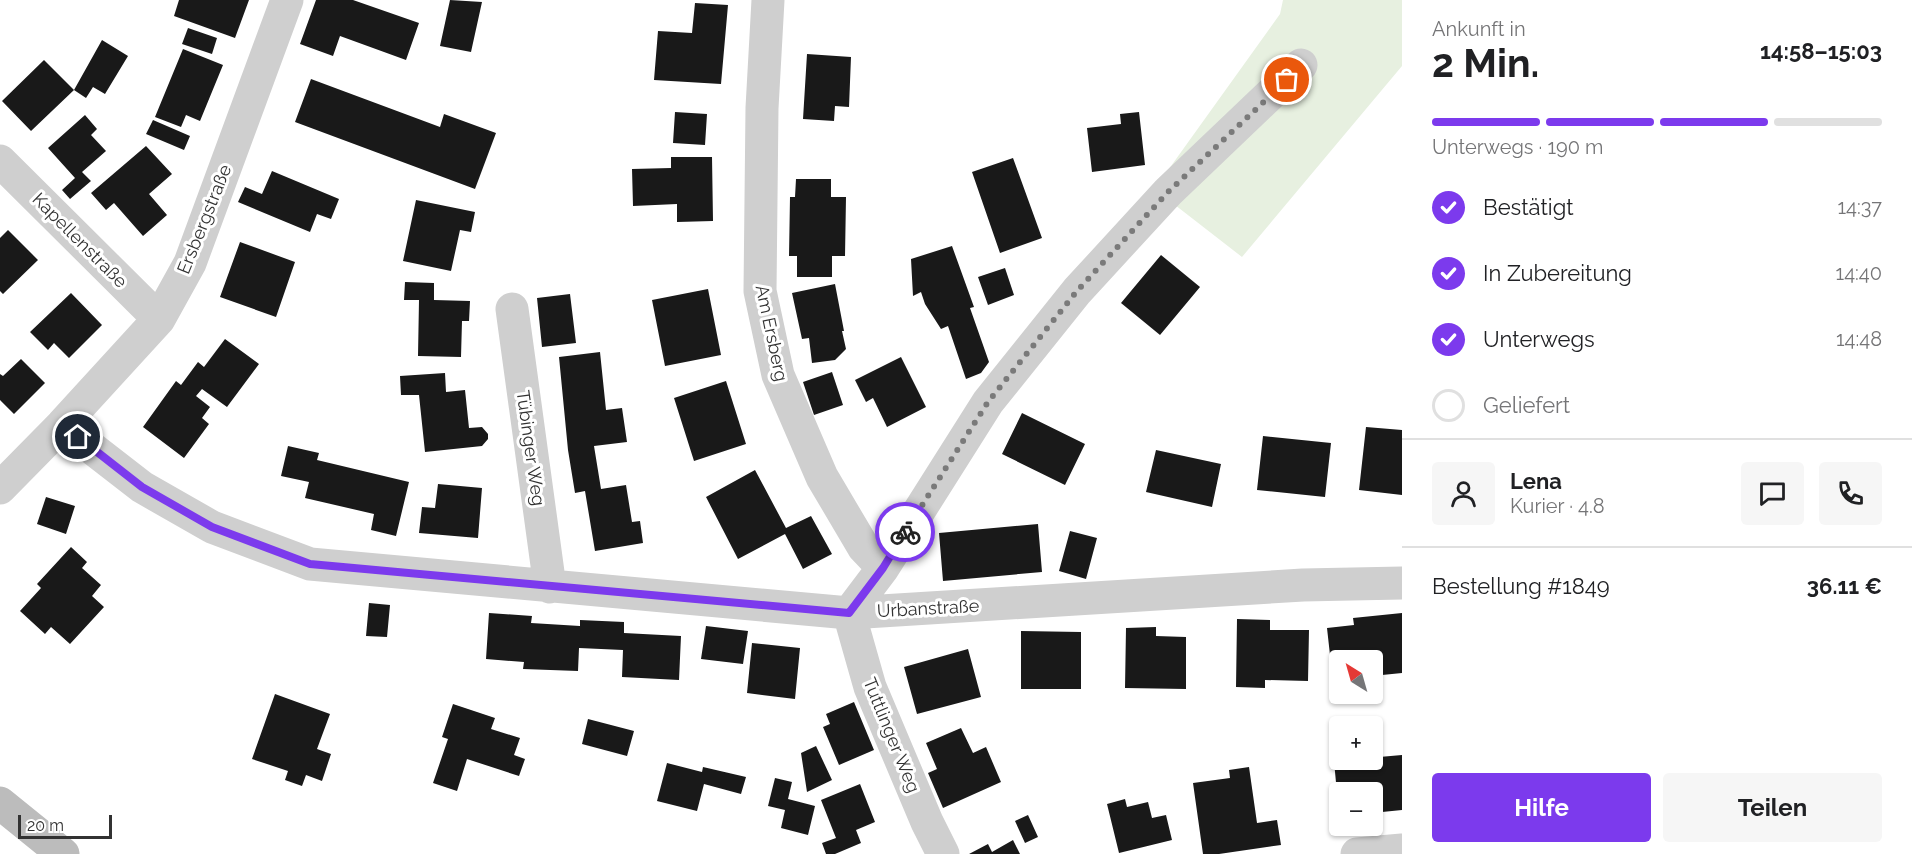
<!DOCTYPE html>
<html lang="de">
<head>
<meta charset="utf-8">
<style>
  :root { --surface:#fff; --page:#f6f6f6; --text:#202124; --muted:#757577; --line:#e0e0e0; --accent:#7c3aed }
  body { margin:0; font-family:Raleway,sans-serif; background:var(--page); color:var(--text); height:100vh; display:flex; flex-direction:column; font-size:22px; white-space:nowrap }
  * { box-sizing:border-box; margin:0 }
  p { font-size:20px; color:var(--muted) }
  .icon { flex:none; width:33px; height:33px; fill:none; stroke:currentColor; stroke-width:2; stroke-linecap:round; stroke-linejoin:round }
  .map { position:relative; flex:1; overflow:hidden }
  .sheet { display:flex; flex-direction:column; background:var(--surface); width:510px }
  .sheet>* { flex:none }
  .needle { width:39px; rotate:323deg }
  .tools { position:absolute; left:1329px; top:650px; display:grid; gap:12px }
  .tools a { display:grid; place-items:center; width:54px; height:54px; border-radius:6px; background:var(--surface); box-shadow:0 2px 4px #0004; font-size:30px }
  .scale { position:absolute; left:18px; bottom:15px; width:94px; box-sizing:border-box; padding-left:6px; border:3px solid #323232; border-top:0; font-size:16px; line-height:21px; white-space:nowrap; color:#323232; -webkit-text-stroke:4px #fff; paint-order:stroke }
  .pin { position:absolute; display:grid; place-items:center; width:51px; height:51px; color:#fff; margin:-26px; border:3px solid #fff; border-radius:50%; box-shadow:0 2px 6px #0007 }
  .courier { position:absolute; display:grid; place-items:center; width:60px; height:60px; margin:-30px; border:4px solid #7c3aed; border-radius:50%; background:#fff; color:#222; box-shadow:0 2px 8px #0007 }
  .overview em { font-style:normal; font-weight:700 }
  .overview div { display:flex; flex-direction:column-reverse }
  .overview { display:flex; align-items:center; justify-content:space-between; height:102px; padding:0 30px }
  h1 { font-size:39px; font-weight:700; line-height:45px }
  .bar { display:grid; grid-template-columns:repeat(4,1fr); gap:9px 6px; align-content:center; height:72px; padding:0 30px }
  .bar i { height:8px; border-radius:4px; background:var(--line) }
  .bar .active { background:var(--accent) }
  .bar p { grid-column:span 4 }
  .line { display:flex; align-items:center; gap:15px; padding:0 30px; border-top:2px solid var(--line) }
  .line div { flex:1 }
  .round { display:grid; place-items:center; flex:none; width:63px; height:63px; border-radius:6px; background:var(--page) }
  ol { padding:0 30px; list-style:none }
  li { display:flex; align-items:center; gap:18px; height:66px }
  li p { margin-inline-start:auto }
  li .icon { padding:6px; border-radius:50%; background:var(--accent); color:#fff; stroke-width:4 }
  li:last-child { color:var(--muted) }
  li i { width:33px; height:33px; border:3px solid var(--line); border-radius:50% }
  .action { display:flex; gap:12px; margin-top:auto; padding:12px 30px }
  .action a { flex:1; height:69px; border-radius:6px; background:var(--accent); color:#fff; font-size:24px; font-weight:700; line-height:69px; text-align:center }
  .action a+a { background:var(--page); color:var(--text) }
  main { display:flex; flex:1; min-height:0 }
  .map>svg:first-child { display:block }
  .green { fill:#e7f0e0 }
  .building { fill:#191919 }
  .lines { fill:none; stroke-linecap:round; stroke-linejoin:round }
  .street { stroke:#cfcfcf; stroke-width:33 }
  .secondary { stroke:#bcbcbc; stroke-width:33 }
  .done { stroke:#7a7a7a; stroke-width:6; stroke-dasharray:0 10.8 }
  .route { stroke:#7c3aed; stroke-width:8 }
  .labels { text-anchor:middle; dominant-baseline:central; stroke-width:6; stroke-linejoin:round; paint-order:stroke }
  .street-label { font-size:18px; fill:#323232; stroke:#fff }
</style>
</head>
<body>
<main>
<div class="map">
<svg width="1402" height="854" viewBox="0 0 1402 854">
  <rect width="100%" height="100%" fill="#fff"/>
  <path class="green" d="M 1283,0 L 1402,0 L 1402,66 L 1242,257 L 1175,205 L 1166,173 L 1280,14 Z"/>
  <path class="building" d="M 179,0 L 249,0 L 235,38 L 174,16 Z
    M 316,0 L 353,0 L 419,23 L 406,60 L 340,36 L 333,56 L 300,44 Z
    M 450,0 L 482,2 L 471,52 L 440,46 Z
    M 695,3 L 728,5 L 721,84 L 654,80 L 658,31 L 692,33 Z
    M 188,28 L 217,38 L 212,54 L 182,44 Z
    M 102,40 L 128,56 L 105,94 L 93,87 L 86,98 L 74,90 Z
    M 183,49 L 223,65 L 200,121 L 186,115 L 181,127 L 155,117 Z
    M 807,54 L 851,57 L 849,107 L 835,106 L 834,121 L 803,119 Z
    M 44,60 L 74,90 L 31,131 L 2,101 Z
    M 311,79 L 440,127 L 444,114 L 496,133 L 475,189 L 295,122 Z
    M 675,112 L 707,114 L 705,145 L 673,143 Z
    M 1139,112 L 1145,165 L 1092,172 L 1087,128 L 1121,124 L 1120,114 Z
    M 85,115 L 97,129 L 91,135 L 106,151 L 82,172 L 91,181 L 70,199 L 62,190 L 75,178 L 48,148 Z
    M 153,120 L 190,136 L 184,150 L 146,134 Z
    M 146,146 L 172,174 L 149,194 L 167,215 L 143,236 L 114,203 L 106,210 L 91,193 Z
    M 671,157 L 712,157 L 713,221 L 677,222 L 677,204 L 633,206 L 632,169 L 671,168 Z
    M 1013,158 L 1042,238 L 1000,253 L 972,172 Z
    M 272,171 L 339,199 L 331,219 L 317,214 L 310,232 L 238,202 L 245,187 L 262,194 Z
    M 796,179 L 831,179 L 831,197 L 846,197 L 845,256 L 832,256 L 832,277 L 797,277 L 797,256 L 789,256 L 790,197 L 795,197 Z
    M 416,200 L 475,212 L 471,232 L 460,230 L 451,271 L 403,261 Z
    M 8,230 L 38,260 L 3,294 L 0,291 L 0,238 Z
    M 240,242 L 295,262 L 276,317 L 220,297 Z
    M 952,246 L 974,307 L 970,308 L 989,362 L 981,373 L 966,379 L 948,326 L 941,329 L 925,304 L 921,292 L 913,296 L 911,259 Z
    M 1161,255 L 1200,287 L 1160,335 L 1121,303 Z
    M 1005,268 L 1014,295 L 988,305 L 978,277 Z
    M 405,282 L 434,283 L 434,300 L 470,301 L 469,321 L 462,321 L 461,357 L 418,356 L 419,300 L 404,300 Z
    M 835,284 L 844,331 L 842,331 L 846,349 L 835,360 L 812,363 L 809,338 L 802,339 L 792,293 Z
    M 708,289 L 721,355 L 665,366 L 652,300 Z
    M 71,293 L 102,325 L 69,358 L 54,343 L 48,350 L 30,332 Z
    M 570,294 L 576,343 L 542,347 L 537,298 Z
    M 225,339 L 259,364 L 227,407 L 202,389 L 196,396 L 210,407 L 202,418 L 209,424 L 184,458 L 143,427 L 176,381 L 181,385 L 198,362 L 204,367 Z
    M 600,352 L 606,410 L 622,408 L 627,442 L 594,446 L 601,489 L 626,485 L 632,522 L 640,521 L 643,543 L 595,551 L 585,491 L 575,493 L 568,450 L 559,357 Z
    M 901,357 L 926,407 L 887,427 L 873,398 L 866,402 L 855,380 Z
    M 21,359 L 45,383 L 14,414 L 0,400 L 0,374 L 3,376 Z
    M 832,372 L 843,405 L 814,415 L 803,382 Z
    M 445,373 L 446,392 L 465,390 L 469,428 L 482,427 L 488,434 L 488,439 L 482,446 L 425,452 L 419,395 L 401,395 L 400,376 Z
    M 726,381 L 746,444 L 694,461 L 674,398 Z
    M 1022,413 L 1085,444 L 1065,485 L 1002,454 Z
    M 1366,427 L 1402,430 L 1402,495 L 1359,490 Z
    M 1263,436 L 1331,443 L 1325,497 L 1257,490 Z
    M 288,446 L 319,453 L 317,460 L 409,482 L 396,536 L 371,530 L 374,514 L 305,498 L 309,482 L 281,476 Z
    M 1156,450 L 1221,464 L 1212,507 L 1146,492 Z
    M 755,470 L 786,528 L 811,516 L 832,554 L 803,569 L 785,534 L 738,559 L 706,497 Z
    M 438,484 L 482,488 L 478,538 L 419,533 L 422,507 L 435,508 Z
    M 46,497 L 75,506 L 66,534 L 37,524 Z
    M 1038,524 L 1042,572 L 943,581 L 939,533 Z
    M 1070,531 L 1097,538 L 1086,579 L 1059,571 Z
    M 71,547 L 87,562 L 82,568 L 101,585 L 92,596 L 104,607 L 70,644 L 51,627 L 45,634 L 20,611 L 41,588 L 37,584 Z
    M 369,603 L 390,605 L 387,637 L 366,636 Z
    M 489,613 L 532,616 L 531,623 L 580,626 L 580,620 L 624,622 L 624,633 L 681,636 L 679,680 L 622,677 L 623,650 L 579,648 L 578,671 L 523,669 L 524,662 L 486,659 Z
    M 1402,613 L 1402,673 L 1372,676 L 1372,660 L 1357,660 L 1356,652 L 1330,655 L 1327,628 L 1354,625 L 1353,618 Z
    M 1237,619 L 1270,620 L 1270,630 L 1309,630 L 1308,681 L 1265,680 L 1265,688 L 1236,687 Z
    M 706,626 L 748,631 L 743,664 L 701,659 Z
    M 1156,627 L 1156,636 L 1186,637 L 1186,689 L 1125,688 L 1126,628 Z
    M 1021,631 L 1081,632 L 1081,689 L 1021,689 Z
    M 752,643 L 800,648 L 795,699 L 747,693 Z
    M 968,649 L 981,697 L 917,714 L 904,667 Z
    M 275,694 L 330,714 L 317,749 L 331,754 L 322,781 L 306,775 L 302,786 L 285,780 L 288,771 L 252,759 Z
    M 854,702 L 874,750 L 839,765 L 823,727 L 830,724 L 826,714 Z
    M 453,704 L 495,718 L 491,729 L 520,738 L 514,755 L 525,759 L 519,776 L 467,759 L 457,791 L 433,783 L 448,739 L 442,737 Z
    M 588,719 L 634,731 L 627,756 L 582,744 Z
    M 961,728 L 973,753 L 986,747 L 1001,782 L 943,808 L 928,773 L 937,769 L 926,743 Z
    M 816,746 L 832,780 L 807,792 L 801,753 Z
    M 1402,755 L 1402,810 L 1372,813 L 1372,792 L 1340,792 L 1340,804 L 1338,804 L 1334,761 Z
    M 667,763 L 702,772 L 703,767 L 746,777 L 741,794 L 704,784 L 697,811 L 657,801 Z
    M 1249,767 L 1257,823 L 1277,820 L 1281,845 L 1219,854 L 1203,854 L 1193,783 L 1230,778 L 1229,770 Z
    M 775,778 L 792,782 L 788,799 L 815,806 L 808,835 L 781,828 L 785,810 L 768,806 Z
    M 860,784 L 875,822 L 856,830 L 861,843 L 835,854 L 826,854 L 822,843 L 836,838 L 821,800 Z
    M 1125,799 L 1127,807 L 1148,802 L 1152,818 L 1166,815 L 1172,840 L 1119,853 L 1107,804 Z
    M 1028,815 L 1038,837 L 1025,843 L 1015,821 Z
    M 1013,840 L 1020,854 L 969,854 L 988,844 L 992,852 Z"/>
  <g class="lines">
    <path class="street" d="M 768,0 L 762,108 L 760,291 L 778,375 L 822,477 L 864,548 L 883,568 L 849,613
      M 0,161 L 159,319
      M 512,309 L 550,587
      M 62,425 L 142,487 L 212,527 L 310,564 L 849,613 L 1303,585 L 1402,583
      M 0,488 L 62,425 L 159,319 L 190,263 L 287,0
      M 883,568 L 988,402 L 1077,291 L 1168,192 L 1301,65
      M 849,613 L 870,687 L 927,822 L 943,854
      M 1357,854 L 1402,850"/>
    <path class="secondary" d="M 0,803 L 63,854"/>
  </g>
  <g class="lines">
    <path class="done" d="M 905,532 L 988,402 L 1077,291 L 1168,192 L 1287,80"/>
    <path class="route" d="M 78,437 L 142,487 L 212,527 L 310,564 L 849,613 L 883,568 L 905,532"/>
  </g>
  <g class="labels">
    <g class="street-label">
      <text transform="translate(204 219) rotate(-68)">Ersbergstraße</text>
      <text transform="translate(80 240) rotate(45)">Kapellenstraße</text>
      <text transform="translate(772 333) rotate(78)">Am Ersberg</text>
      <text transform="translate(531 448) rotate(82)">Tübinger Weg</text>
      <text transform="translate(928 608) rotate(-3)">Urbanstraße</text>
      <text transform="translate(892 735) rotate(68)">Tuttlinger Weg</text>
    </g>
  </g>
</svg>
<div class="tools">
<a><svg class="needle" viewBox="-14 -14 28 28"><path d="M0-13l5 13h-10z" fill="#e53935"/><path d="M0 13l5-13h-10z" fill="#757577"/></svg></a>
<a>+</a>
<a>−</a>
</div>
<div class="scale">20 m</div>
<div class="pin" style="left:1287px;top:80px;background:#ea580c"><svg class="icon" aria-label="bag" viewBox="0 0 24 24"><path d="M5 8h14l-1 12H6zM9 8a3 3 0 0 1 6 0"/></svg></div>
<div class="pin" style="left:78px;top:437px;background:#1f2937"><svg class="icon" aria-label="home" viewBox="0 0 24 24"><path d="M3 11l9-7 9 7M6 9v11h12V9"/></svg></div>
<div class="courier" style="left:905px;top:532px"><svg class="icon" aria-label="bike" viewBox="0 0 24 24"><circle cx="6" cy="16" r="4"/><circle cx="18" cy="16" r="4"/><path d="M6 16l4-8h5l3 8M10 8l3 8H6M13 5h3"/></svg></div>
</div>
<section class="sheet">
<div class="overview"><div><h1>2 Min.</h1><p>Ankunft in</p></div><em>14:58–15:03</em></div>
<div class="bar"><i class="active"></i><i class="active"></i><i class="active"></i><i></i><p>Unterwegs · 190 m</p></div>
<ol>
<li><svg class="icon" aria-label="check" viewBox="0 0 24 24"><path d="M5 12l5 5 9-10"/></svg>Bestätigt<p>14:37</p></li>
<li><svg class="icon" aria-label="check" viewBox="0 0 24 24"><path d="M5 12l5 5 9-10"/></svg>In Zubereitung<p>14:40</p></li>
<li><svg class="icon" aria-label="check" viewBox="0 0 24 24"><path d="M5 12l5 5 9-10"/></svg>Unterwegs<p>14:48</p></li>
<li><i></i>Geliefert</li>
</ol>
<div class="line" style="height:108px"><a class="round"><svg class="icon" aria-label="person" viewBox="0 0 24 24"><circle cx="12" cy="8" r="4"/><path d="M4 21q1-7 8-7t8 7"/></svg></a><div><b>Lena</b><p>Kurier · 4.8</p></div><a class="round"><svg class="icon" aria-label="chat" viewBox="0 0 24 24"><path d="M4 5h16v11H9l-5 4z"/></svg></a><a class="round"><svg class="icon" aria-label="phone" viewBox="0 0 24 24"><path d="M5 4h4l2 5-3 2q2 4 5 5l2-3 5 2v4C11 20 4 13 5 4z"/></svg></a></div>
<div class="line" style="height:78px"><div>Bestellung #1849</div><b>36.11 €</b></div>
<div class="action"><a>Hilfe</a><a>Teilen</a></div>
</section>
</main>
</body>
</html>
